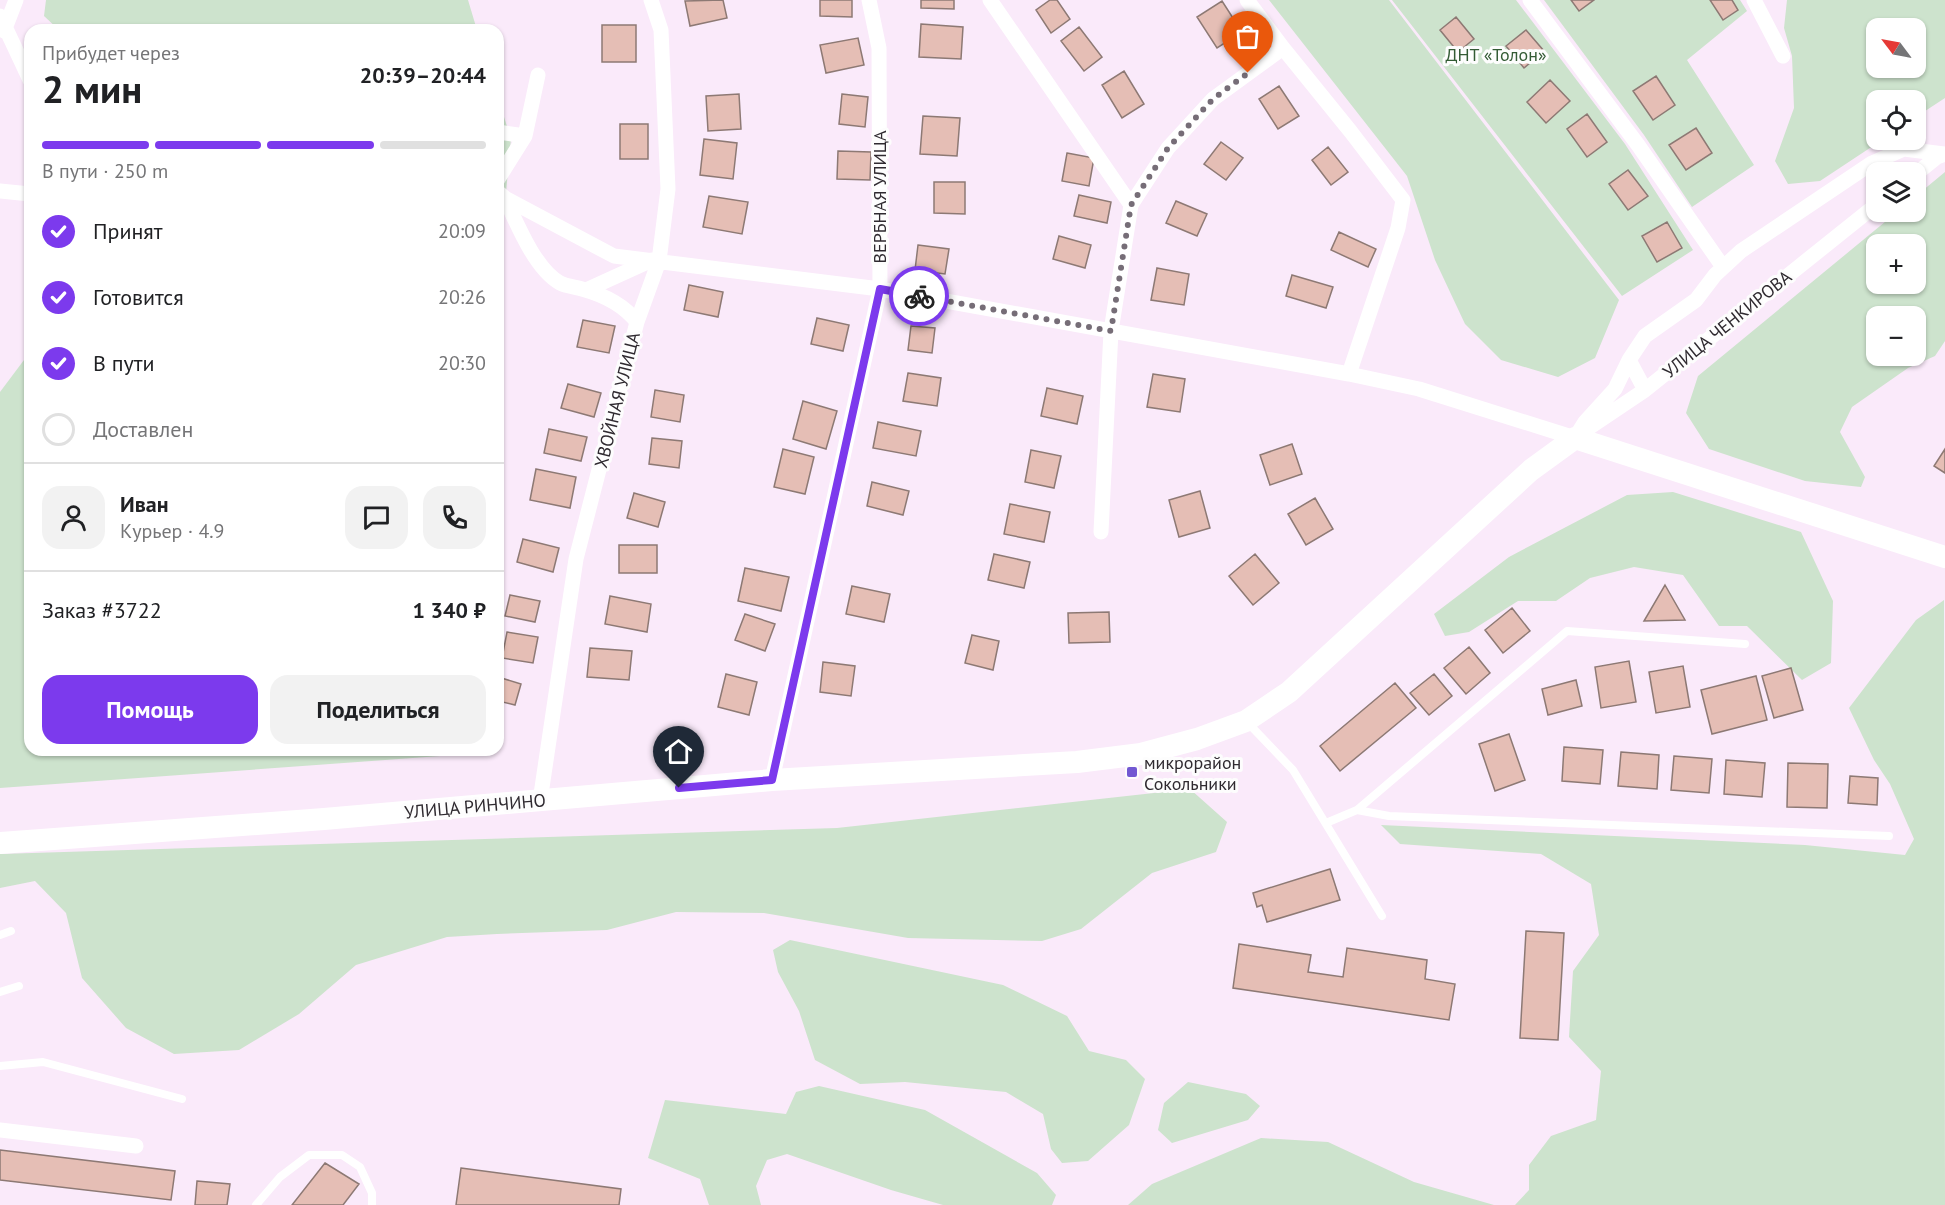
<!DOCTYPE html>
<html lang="ru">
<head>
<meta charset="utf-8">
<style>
  :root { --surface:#fff; --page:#f2f2f2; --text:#202124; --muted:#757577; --line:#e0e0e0; --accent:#7c3aed }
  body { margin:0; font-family:"PT Sans",sans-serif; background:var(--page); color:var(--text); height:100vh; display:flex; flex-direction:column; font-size:22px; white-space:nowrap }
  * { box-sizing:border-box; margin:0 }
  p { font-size:20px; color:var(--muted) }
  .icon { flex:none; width:33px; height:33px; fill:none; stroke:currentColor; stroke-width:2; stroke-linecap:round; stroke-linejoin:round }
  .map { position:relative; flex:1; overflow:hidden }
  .details { position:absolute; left:24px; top:24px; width:480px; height:732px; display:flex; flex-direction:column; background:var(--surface); border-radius:18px; box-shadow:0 2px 4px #0004 }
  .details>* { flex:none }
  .needle { width:39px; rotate:302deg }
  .fabs { position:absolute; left:1866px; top:18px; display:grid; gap:12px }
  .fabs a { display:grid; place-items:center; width:60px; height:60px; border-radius:12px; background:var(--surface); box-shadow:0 2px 4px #0004; font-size:30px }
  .pin { position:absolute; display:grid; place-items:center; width:51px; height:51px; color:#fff; margin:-62px -26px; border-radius:50% 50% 50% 0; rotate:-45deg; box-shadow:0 0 6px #0007 }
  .pin .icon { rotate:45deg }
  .courier { position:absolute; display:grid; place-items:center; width:60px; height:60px; margin:-30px; border:4px solid #7c3aed; border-radius:50%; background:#fff; color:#222; box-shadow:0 2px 8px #0007 }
  .headline em { font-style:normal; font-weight:700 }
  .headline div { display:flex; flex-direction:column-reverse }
  .headline { display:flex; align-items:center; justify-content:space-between; height:102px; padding:0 18px }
  h1 { font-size:39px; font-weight:700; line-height:45px }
  .bar { display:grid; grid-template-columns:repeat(4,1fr); gap:9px 6px; align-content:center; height:72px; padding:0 18px }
  .bar i { height:8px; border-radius:4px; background:var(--line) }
  .bar .on { background:var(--accent) }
  .bar p { grid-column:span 4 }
  .line { display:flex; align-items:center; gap:15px; padding:0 18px; border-top:2px solid var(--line) }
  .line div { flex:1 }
  .round { display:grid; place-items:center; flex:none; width:63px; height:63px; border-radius:18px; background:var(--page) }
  ol { padding:0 18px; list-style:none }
  li { display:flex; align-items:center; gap:18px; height:66px }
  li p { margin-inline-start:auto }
  li .icon { padding:6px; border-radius:50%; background:var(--accent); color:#fff; stroke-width:4 }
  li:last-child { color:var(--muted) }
  li i { width:33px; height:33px; border:3px solid var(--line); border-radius:50% }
  .cta { display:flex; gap:12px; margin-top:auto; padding:12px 18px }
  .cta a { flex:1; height:69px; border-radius:18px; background:var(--accent); color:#fff; font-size:24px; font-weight:700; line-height:69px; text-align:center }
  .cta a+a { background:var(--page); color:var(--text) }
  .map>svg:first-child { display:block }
  .green { fill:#cde3cd; fill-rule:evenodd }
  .building { fill:#e5beb5; stroke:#8d7974; stroke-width:1.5 }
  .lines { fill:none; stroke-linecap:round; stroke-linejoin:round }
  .lane { stroke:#fff; stroke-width:8 }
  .street { stroke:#fff; stroke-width:15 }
  .secondary { stroke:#fff; stroke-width:22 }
  .done { stroke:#766d77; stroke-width:6; stroke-dasharray:0 10.8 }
  .route { stroke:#7c3aed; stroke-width:8 }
  .poi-dot { fill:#7258d2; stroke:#fdfdfd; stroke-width:2 }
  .labels { text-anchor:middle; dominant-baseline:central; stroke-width:6; stroke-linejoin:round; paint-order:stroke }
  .park-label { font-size:18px; fill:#335b34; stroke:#fdfdfd }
  .street-label { font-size:18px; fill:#2f2a30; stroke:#fdfdfd }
  .poi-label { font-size:18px; fill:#2f2a30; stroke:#fdfdfd; text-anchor:start }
</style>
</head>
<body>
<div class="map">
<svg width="1945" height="1205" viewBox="0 0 1945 1205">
  <rect width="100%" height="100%" fill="#faeafa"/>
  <path class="green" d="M 46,0 L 468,0 L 477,30 L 59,30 L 44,16 Z
    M 1269,0 L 1389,0 L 1619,300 L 1595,358 L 1558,377 L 1501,360 L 1465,324 L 1435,260 L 1407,176 Z
    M 1392,0 L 1516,0 L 1625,144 L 1693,250 L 1622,296 Z
    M 1544,0 L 1740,0 L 1747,11 L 1687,60 L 1754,165 L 1692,207 L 1644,135 Z
    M 1787,0 L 1945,0 L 1945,98 L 1916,117 L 1916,100 L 1876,100 L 1876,140 L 1882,140 L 1820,181 L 1788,184 L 1775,161 L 1794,108 L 1792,56 L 1784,28 ZM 1876,28 L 1916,28 L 1916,68 L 1876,68 Z
    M 498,98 L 511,139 L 498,278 Z
    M 1945,172 L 1945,341 L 1935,356 L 1908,368 L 1852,407 L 1840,432 L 1865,477 L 1861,487 L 1805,481 L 1709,449 L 1686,413 L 1698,376 L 1897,212 L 1916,212 L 1916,196 ZM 1876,244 L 1916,244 L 1916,284 L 1876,284 ZM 1876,316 L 1916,316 L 1916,356 L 1876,356 Z
    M 30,352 L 30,750 L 455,750 L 454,755 L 0,788 L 0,392 Z
    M 1673,492 L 1801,532 L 1833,601 L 1831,663 L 1802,680 L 1747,626 L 1719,626 L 1683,575 L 1634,567 L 1590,578 L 1556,601 L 1518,601 L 1469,632 L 1445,636 L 1434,614 L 1509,557 L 1627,495 Z
    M 1944,600 L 1945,1205 L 1515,1205 L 1529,1190 L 1529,1165 L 1551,1136 L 1596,1120 L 1601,1071 L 1569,1037 L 1573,971 L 1599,935 L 1591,884 L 1541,854 L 1400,844 L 1381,825 L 1805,845 L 1905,855 L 1914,839 L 1890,784 L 1874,760 L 1849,708 L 1916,620 Z
    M 1190,789 L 1227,822 L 1216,852 L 1152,873 L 1081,929 L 1042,941 L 908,938 L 764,913 L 676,912 L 607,930 L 497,934 L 447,937 L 356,965 L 299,1014 L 239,1050 L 174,1054 L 126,1028 L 82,978 L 66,913 L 35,881 L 0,888 L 0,854 L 837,828 Z
    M 790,940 L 1003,985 L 1067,1016 L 1089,1051 L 1126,1060 L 1145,1079 L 1129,1125 L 1088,1161 L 1062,1163 L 1051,1149 L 1043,1114 L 1006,1092 L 905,1082 L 860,1084 L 815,1060 L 799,1011 L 778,972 L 773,950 Z
    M 1188,1082 L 1246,1094 L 1260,1106 L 1248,1120 L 1172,1143 L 1158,1130 L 1164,1103 Z
    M 819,1086 L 925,1110 L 1037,1173 L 1056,1195 L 1052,1205 L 943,1205 L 891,1190 L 787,1154 L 767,1160 L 756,1186 L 761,1205 L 709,1205 L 700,1179 L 648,1158 L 665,1100 L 786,1114 L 796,1092 Z
    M 1261,1138 L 1328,1142 L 1414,1182 L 1494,1205 L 1128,1205 L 1152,1184 Z"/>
  <path class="building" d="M 723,0 L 727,18 L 690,26 L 685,1 Z
    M 820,0 L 852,0 L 852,17 L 820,16 Z
    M 921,0 L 954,0 L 954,9 L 921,8 Z
    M 1050,0 L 1057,0 L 1070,19 L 1051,33 L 1036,10 Z
    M 1571,0 L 1594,0 L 1579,11 Z
    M 1710,0 L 1732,0 L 1738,10 L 1723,20 Z
    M 1222,1 L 1242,32 L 1217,48 L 1197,17 Z
    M 1456,17 L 1474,39 L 1458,52 L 1440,30 Z
    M 921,24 L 963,27 L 961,59 L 919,57 Z
    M 602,25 L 636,25 L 636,62 L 602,62 Z
    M 1079,27 L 1102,57 L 1084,71 L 1061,41 Z
    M 1526,30 L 1544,51 L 1524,68 L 1506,46 Z
    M 858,38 L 864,65 L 826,73 L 820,45 Z
    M 1124,71 L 1144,104 L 1122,118 L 1102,85 Z
    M 1656,76 L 1675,105 L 1653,120 L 1633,91 Z
    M 1550,80 L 1570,101 L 1546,123 L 1527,102 Z
    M 1279,86 L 1299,116 L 1278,129 L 1259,99 Z
    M 739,94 L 741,129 L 708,131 L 706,96 Z
    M 842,94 L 868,97 L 865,127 L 839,124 Z
    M 1587,114 L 1607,142 L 1587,157 L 1567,129 Z
    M 923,116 L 960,118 L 957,156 L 920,154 Z
    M 620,124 L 648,124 L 648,159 L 620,159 Z
    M 1696,128 L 1712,153 L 1686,170 L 1669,145 Z
    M 704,139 L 737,143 L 733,179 L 700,175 Z
    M 1221,142 L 1243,158 L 1226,180 L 1204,164 Z
    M 1328,147 L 1348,172 L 1331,185 L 1312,160 Z
    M 838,151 L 871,152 L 870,180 L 837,179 Z
    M 1067,153 L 1094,158 L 1089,186 L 1062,181 Z
    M 1628,170 L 1648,196 L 1628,210 L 1609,184 Z
    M 934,182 L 965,182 L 965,214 L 934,213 Z
    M 1079,195 L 1111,202 L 1107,223 L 1074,216 Z
    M 709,196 L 748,202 L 742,234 L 703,227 Z
    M 1176,201 L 1207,214 L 1197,236 L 1166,223 Z
    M 1667,222 L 1682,248 L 1657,262 L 1642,236 Z
    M 1339,232 L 1376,249 L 1368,267 L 1331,250 Z
    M 1059,236 L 1091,245 L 1085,268 L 1053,259 Z
    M 918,245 L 949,249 L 945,274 L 915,270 Z
    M 1157,268 L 1189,274 L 1184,305 L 1151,300 Z
    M 1292,275 L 1333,287 L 1326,308 L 1286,296 Z
    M 689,285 L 723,292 L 718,317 L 684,310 Z
    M 817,318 L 849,325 L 843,351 L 811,344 Z
    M 583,320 L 615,326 L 609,353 L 577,347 Z
    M 911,326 L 935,328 L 932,353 L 908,350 Z
    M 908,373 L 941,378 L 937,406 L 903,401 Z
    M 1153,374 L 1185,379 L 1180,412 L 1147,407 Z
    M 568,384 L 601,393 L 594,417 L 561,408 Z
    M 1047,388 L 1083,396 L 1077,424 L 1041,416 Z
    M 655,390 L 684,395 L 680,422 L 651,417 Z
    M 803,401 L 837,411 L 826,449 L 793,439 Z
    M 878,422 L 921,431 L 916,456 L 873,448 Z
    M 549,429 L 587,437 L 581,461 L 544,453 Z
    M 652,438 L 682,441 L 679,468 L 649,464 Z
    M 1292,444 L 1302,474 L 1270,485 L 1260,455 Z
    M 783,449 L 814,457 L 805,494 L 774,487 Z
    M 1945,449 L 1945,473 L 1934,466 Z
    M 1031,450 L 1061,456 L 1054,488 L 1025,482 Z
    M 536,469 L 576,477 L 570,508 L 530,500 Z
    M 872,482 L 909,491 L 903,515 L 867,506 Z
    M 1200,491 L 1210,528 L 1179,537 L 1169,500 Z
    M 634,493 L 665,502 L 658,527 L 627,518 Z
    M 1315,498 L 1333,529 L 1306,545 L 1288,514 Z
    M 1010,504 L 1050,512 L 1044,542 L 1004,534 Z
    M 523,539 L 559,548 L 553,572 L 517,562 Z
    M 619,545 L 657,545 L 657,573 L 619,573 Z
    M 994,554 L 1030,562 L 1024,588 L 988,580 Z
    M 1255,554 L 1279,583 L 1253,605 L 1229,576 Z
    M 745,568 L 789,577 L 781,611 L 738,601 Z
    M 1665,585 L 1685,620 L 1644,621 Z
    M 852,586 L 890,594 L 884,622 L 846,614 Z
    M 510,595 L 540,601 L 535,622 L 505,616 Z
    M 610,596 L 651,604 L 647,632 L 605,624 Z
    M 1512,608 L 1530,631 L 1503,653 L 1485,630 Z
    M 1109,612 L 1110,642 L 1069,643 L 1068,613 Z
    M 745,614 L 775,624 L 765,651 L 735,640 Z
    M 507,632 L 538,637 L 533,663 L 502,658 Z
    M 972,635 L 999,641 L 993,670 L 965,663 Z
    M 1469,647 L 1490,673 L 1466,694 L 1444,668 Z
    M 590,648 L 632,651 L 629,680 L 587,677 Z
    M 1629,661 L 1636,702 L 1601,708 L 1595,667 Z
    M 823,662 L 855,666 L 851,696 L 820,692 Z
    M 1683,666 L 1690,707 L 1656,713 L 1649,672 Z
    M 1791,668 L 1803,710 L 1774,718 L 1762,676 Z
    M 726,674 L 757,682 L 749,715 L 718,707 Z
    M 1434,674 L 1452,696 L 1429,715 L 1410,693 Z
    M 1756,676 L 1767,720 L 1712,734 L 1701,690 Z
    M 498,677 L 521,684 L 515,705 L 498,701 Z
    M 1576,680 L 1582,706 L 1548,715 L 1542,689 Z
    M 1395,683 L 1416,708 L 1340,771 L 1320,746 Z
    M 1509,734 L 1525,780 L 1495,791 L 1479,744 Z
    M 1564,747 L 1603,750 L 1600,784 L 1562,781 Z
    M 1621,752 L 1659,755 L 1657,789 L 1618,786 Z
    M 1674,756 L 1712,759 L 1709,793 L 1671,790 Z
    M 1726,760 L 1765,763 L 1762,797 L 1724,794 Z
    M 1788,763 L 1828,764 L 1827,808 L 1787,807 Z
    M 1850,776 L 1878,778 L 1877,805 L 1848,803 Z
    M 1330,869 L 1340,900 L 1267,922 L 1262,905 L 1257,907 L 1253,893 Z
    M 1526,931 L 1564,933 L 1558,1040 L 1520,1038 Z
    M 1239,944 L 1311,955 L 1308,972 L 1343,977 L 1347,948 L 1427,960 L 1425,979 L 1455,984 L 1449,1020 L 1233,988 Z
    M 0,1150 L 175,1171 L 171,1200 L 0,1180 Z
    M 325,1163 L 359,1184 L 343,1205 L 292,1205 Z
    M 461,1168 L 621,1189 L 619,1205 L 456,1205 Z
    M 197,1181 L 230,1184 L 227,1205 L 195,1205 Z"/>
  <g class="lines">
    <path class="lane" d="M 1247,722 L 1293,770 L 1382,916
      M 1357,810 L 1567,631 L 1745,644
      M 1326,823 L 1357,810 L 1389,816 L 1889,836
      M 0,935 L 11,931
      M 0,992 L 19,986
      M 0,1066 L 43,1062 L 182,1099
      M 256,1205 L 280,1177 L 309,1155 L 342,1155 L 360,1167 L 372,1193 L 372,1205"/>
    <path class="street" d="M 990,0 L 1131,205 L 1111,331 L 1101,532
      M 1530,0 L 1638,145 L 1723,267
      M 1754,0 L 1783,56
      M 0,16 L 30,80
      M 4,31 L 16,0
      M 1283,48 L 1351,132 L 1403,200 L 1398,228 L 1349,374
      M 498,132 L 525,136
      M 1916,174 L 1937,157 L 1945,154
      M 498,179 L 525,136 L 538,75
      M 0,191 L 30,194
      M 498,192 L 505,198 L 614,256 L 880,289 L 1349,374 L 1419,389 L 1575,438
      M 505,198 C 517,224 535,269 560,283 C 566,286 575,287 582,289 C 604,295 623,304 637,322
      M 1131,205 L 1168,148 L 1213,99 L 1283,48 L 1247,0
      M 586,290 L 652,260
      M 1629,360 L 1645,390
      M 1584,431 L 1645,390 L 1876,205
      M 1575,438 L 1585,422 L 1615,389 L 1629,360 L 1645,336 L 1696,300 L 1715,275 L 1741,251 L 1872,163 L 1904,149 L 1944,154
      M 772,780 L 880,289 L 879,48 L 869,0
      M 540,801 L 576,559 L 637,322 L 659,261 L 668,189 L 661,30 L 651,0
      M 0,1130 L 136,1146"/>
    <path class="secondary" d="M 0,843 L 324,819 L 772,780 L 1077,762 L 1141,754 L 1197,739 L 1246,721 L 1289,692 L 1531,470 L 1575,438 L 1945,557"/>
  </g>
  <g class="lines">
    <path class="done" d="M 919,296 L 1111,331 L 1131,205 L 1168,148 L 1213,99 L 1248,73"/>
    <path class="route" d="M 679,788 L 772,780 L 880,289 L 919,296"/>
  </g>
  <rect class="poi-dot" x="1126" y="766" width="12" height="12" rx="3"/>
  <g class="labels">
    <g class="park-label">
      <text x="1496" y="54">ДНТ «Толон»</text>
    </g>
    <g class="street-label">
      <text transform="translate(879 197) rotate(-90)">ВЕРБНАЯ УЛИЦА</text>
      <text transform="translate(1727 324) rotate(-39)">УЛИЦА ЧЕНКИРОВА</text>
      <text transform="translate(617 400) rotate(-76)">ХВОЙНАЯ УЛИЦА</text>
      <text transform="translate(475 806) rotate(-5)">УЛИЦА РИНЧИНО</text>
    </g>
    <g class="poi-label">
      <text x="1144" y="762">микрорайон<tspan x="1144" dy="21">Сокольники</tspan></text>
    </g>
  </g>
</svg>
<div class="fabs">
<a><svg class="needle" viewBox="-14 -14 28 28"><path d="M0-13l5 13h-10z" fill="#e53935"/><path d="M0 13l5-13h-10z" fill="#757577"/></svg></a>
<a><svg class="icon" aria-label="locate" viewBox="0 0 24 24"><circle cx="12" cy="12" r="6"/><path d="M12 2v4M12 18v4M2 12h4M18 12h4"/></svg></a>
<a><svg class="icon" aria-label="layers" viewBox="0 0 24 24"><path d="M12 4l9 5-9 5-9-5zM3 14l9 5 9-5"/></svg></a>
<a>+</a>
<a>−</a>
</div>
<div class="pin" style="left:1248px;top:73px;background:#ea580c"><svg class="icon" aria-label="bag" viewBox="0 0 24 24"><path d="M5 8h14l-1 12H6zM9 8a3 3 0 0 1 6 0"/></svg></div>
<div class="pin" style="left:679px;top:788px;background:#1f2937"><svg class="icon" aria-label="home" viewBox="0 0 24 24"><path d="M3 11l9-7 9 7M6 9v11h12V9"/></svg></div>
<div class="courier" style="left:919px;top:296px"><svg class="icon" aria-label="bike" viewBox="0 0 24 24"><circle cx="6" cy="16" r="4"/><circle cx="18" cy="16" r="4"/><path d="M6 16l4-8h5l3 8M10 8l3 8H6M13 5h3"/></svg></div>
<section class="details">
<div class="headline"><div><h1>2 мин</h1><p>Прибудет через</p></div><em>20:39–20:44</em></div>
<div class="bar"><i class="on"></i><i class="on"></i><i class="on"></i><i></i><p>В пути · 250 m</p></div>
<ol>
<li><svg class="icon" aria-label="check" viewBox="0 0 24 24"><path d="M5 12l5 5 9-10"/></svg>Принят<p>20:09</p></li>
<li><svg class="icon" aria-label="check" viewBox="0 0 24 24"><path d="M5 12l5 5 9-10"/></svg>Готовится<p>20:26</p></li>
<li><svg class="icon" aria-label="check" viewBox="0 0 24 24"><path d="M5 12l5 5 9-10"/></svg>В пути<p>20:30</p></li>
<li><i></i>Доставлен</li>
</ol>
<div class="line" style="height:108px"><a class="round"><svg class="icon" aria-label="person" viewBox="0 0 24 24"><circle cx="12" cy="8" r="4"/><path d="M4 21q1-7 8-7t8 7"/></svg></a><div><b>Иван</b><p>Курьер · 4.9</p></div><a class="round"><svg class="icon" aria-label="chat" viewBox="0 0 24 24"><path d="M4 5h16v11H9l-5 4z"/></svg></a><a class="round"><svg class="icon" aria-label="phone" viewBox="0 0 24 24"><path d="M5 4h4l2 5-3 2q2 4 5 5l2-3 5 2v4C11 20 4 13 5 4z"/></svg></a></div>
<div class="line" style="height:78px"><div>Заказ #3722</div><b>1 340 ₽</b></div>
<div class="cta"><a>Помощь</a><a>Поделиться</a></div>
</section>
</div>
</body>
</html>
